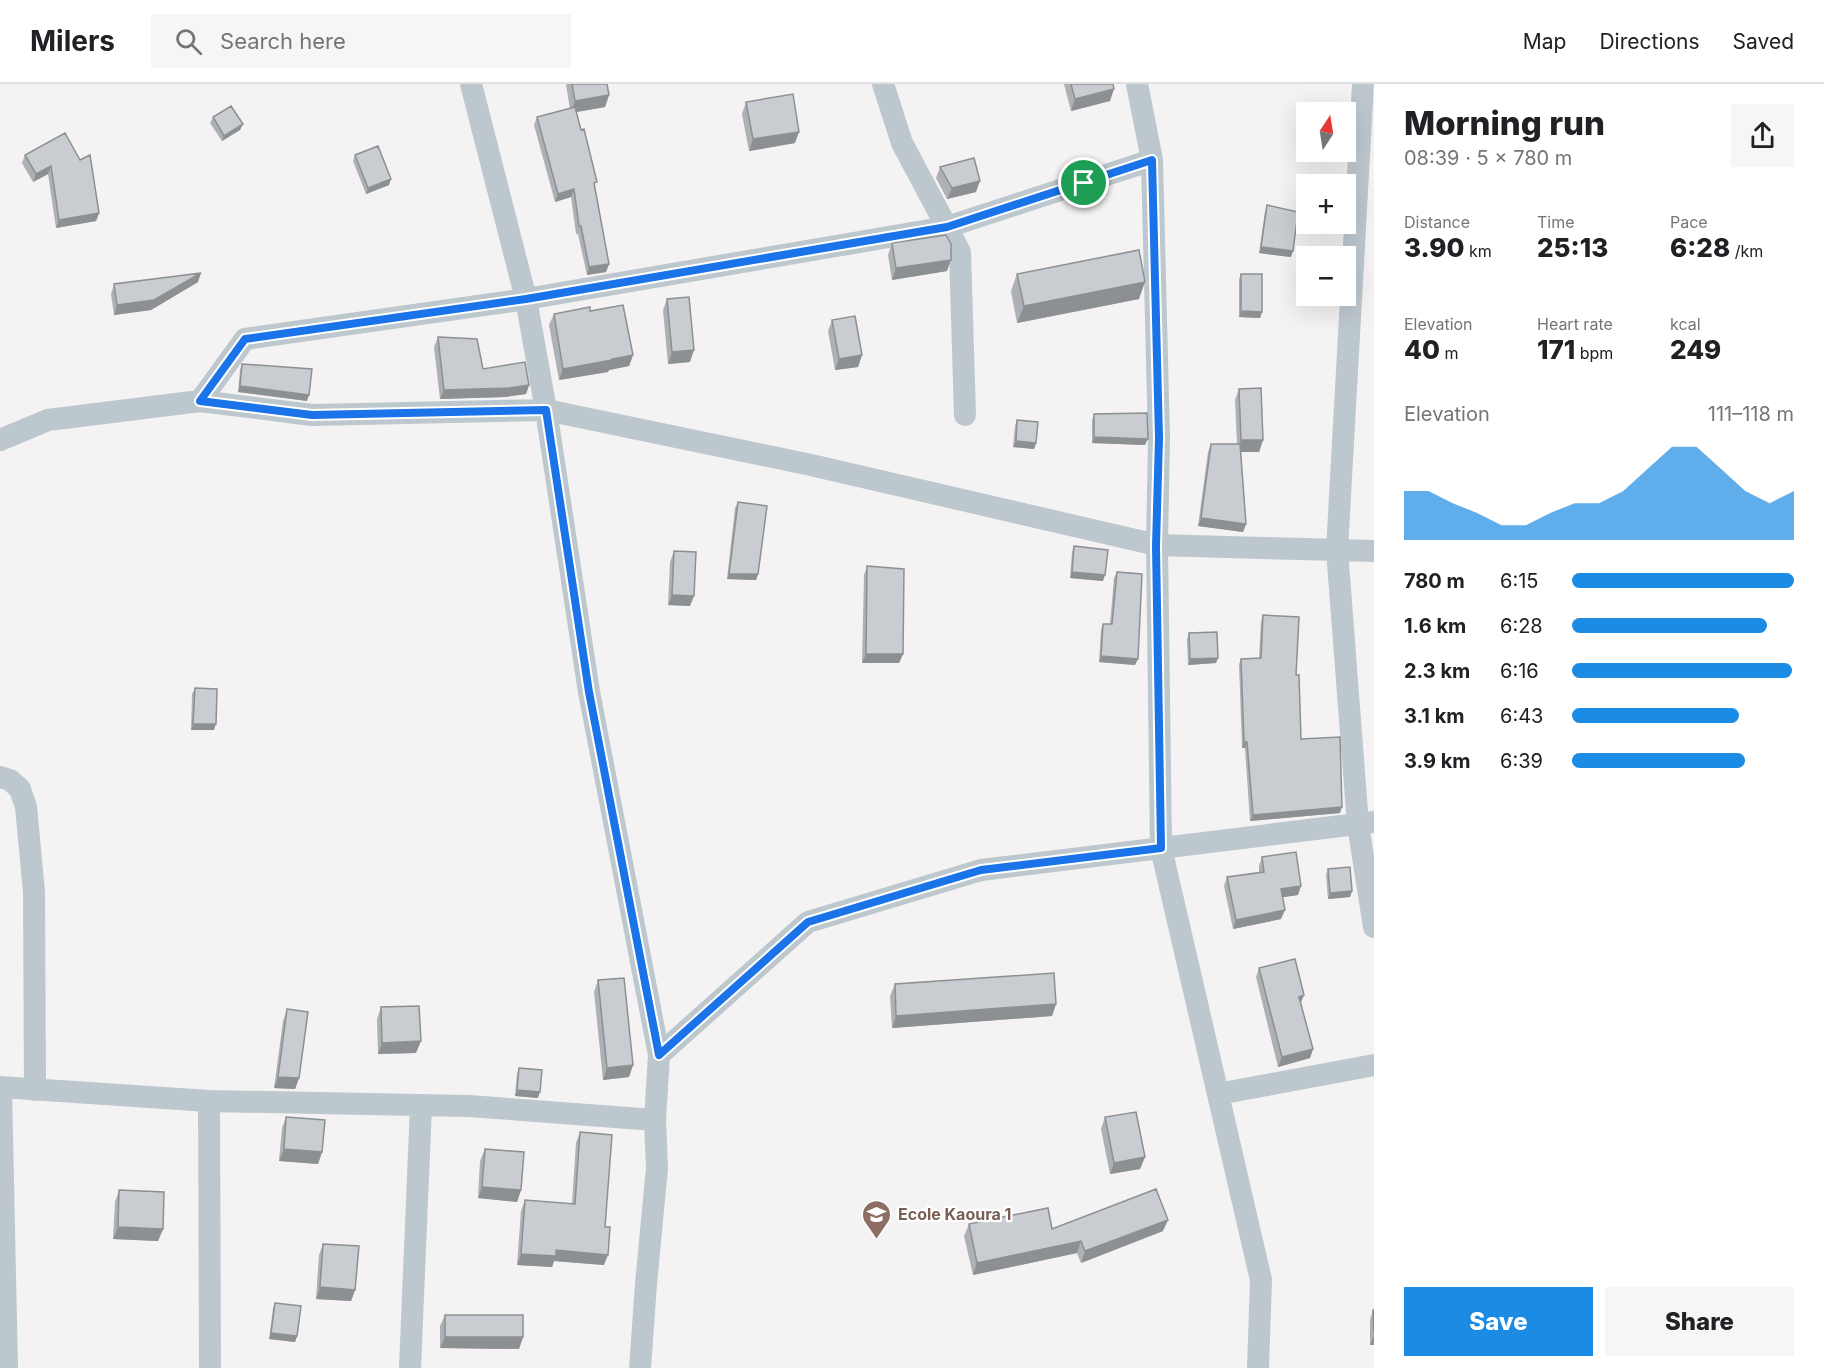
<!DOCTYPE html>
<meta charset="utf-8">
<style>
body{margin:0;font-family:Inter,sans-serif;background:#f6f6f6;color:#202124;height:100vh;display:flex;flex-direction:column;font-size:22px;white-space:nowrap}
*{box-sizing:border-box;margin:0}
p{font-size:20px;color:#757577}
.icon{flex:none;width:33px;height:33px;fill:none;stroke:currentColor;stroke-width:2;stroke-linecap:round;stroke-linejoin:round}
.map{position:relative;flex:1;overflow:hidden}
.drawer{display:flex;flex-direction:column;background:#fff;width:450px}
.drawer>*{flex:none}
.needle{width:39px;rotate:12deg}
.tools{position:absolute;left:1296px;top:18px;display:grid;gap:12px}
.tools a{display:grid;place-items:center;width:60px;height:60px;border-radius:0px;background:#fff;box-shadow:0 6px 24px #0002;font-size:30px}
.pin{position:absolute;display:grid;place-items:center;width:51px;height:51px;color:#fff;margin:-26px;border:3px solid #fff;border-radius:50%;box-shadow:0 2px 6px #0007}
.round{display:grid;place-items:center;flex:none;width:63px;height:63px;border-radius:0px;background:#f6f6f6}
.overview{display:flex;align-items:center;justify-content:space-between;height:102px;padding:0 30px}
h1{font-size:33px;font-weight:800;line-height:45px}
.metrics{display:grid;grid-template-columns:repeat(3,1fr);gap:9px;height:102px;padding:6px 30px}
.metrics div{display:grid;align-content:center}
.metrics b{font-size:26px;font-weight:800}
.metrics small{font-size:16px;font-weight:400}
.metrics p{font-size:16px}
.chart{height:168px;padding:12px 30px}
.chart p{display:flex;justify-content:space-between}
.chart svg{width:100%;height:108px;margin-top:6px;fill:#1c8be3;opacity:.7}
.action{display:flex;gap:12px;margin-top:auto;padding:12px 30px}
.action a{flex:1;height:69px;border-radius:0px;background:#1c8be3;color:#fff;font-size:24px;font-weight:800;line-height:69px;text-align:center}
.action a+a{background:#f6f6f6;color:#202124}
ul{padding:0 30px;list-style:none;font-size:20px}
li{display:grid;grid-template-columns:96px 72px 1fr;align-items:center;height:45px}
li i{height:15px;border-radius:8px;background:#1c8be3}
header{display:flex;align-items:center;gap:36px;box-sizing:border-box;height:84px;padding:0 30px;background:#fff;border-bottom:2px solid #e0e0e0}
header strong{font-size:28px}
nav{display:flex;gap:33px;margin-inline-start:auto;font-size:21px}
.search{width:420px;height:54px;background:#f6f6f6;display:flex;align-items:center;gap:15px;box-sizing:border-box;padding:0 21px;border-radius:0px;color:#757577;font-size:22px}
main{display:flex;flex:1;min-height:0}
.map>svg:first-child{display:block}
.lines{fill:none;stroke-linecap:round;stroke-linejoin:round}
.street{stroke:#bdc7ce;stroke-width:22}
.wall{fill:#adb0b4}
.shaded-wall{fill:#8d9092}
.building{fill:#c9cdd1;stroke:#8d9092;stroke-width:1.5}
.route-casing{stroke:#fff;stroke-width:12}
.route{stroke:#1a73e8;stroke-width:8}
.labels{text-anchor:middle;dominant-baseline:central;stroke-width:4.5;stroke-linejoin:round;paint-order:stroke}
.education-label{font-size:16px;font-weight:bold;fill:#785e54;stroke:#fff;text-anchor:start}
</style>
<header>
<strong>Milers</strong>
<div class="search"><svg class="icon" aria-label="search" viewBox="0 0 24 24"><circle cx="10" cy="10" r="6"/><path d="M15 15l6 6"/></svg>Search here</div>
<nav><a>Map</a><a>Directions</a><a>Saved</a></nav>
</header>
<main>
<div class="map">
<svg width="1374" height="1284" viewBox="0 0 1374 1284">
<rect width="100%" height="100%" fill="#f4f2f2"/>
<g class="lines">
<path class="street" d="M 471,0 L 526,215 L 546,326 L 589,608 L 659,971
M 883,0 L 902,59 L 960,168 L 965,331
M 1137,0 L 1152,76 L 1159,354 L 1157,461 L 1161,764 L 1261,1196 L 1258,1284
M 1363,0 L 1337,466 L 1358,741 L 1374,843
M 200,317 L 312,331 L 546,326 L 811,381 L 1157,461 L 1374,467
M 0,356 L 48,336 L 200,317 L 245,255 L 526,215 L 947,143 L 1152,76
M 0,693 L 10,696 L 20,705 L 26,723 L 34,808 L 35,1006
M 0,1003 L 209,1017 L 469,1022 L 655,1036 L 659,971 L 808,838 L 981,786 L 1374,738
M 1,1004 L 7,1284
M 1218,1010 L 1374,981
M 209,1017 L 210,1284
M 410,1284 L 421,1021
M 640,1284 L 646,1200 L 657,1084 L 655,1036"/>
</g>
<path class="wall" d="M 566,0 L 607,0 L 609,11 L 605,23 L 576,28 L 595,104 L 609,180 L 606,188 L 587,191 L 578,150 L 576,150 L 571,113 L 555,118 L 534,41 L 537,33 L 570,25 Z
M 1064,0 L 1113,0 L 1110,17 L 1071,27 Z
M 746,18 L 795,59 L 749,67 L 742,30 Z
M 213,33 L 240,46 L 222,57 L 210,39 Z
M 65,49 L 99,129 L 96,137 L 56,144 L 48,90 L 33,98 L 22,79 L 25,71 Z
M 355,71 L 389,101 L 366,110 L 353,77 Z
M 940,83 L 976,108 L 947,115 L 936,94 Z
M 1267,122 L 1291,173 L 1259,169 L 1265,127 Z
M 892,159 L 947,187 L 892,196 L 888,171 Z
M 1017,190 L 1139,215 L 1017,239 L 1011,207 Z
M 1241,190 L 1262,228 L 1260,234 L 1239,233 L 1239,195 Z
M 198,198 L 151,226 L 114,231 L 111,210 L 114,200 Z
M 667,215 L 690,278 L 668,280 L 663,226 Z
M 590,227 L 633,271 L 629,282 L 609,286 L 608,288 L 559,296 L 549,241 L 554,230 Z
M 832,236 L 862,271 L 858,283 L 835,286 L 828,247 Z
M 438,253 L 483,285 L 529,301 L 526,310 L 505,313 L 440,315 L 434,263 Z
M 242,280 L 307,317 L 238,308 L 240,286 Z
M 1239,305 L 1263,356 L 1259,368 L 1241,368 L 1246,440 L 1243,448 L 1198,442 L 1208,368 L 1211,360 L 1237,360 L 1235,316 Z
M 1094,330 L 1145,361 L 1092,359 L 1092,336 Z
M 1017,336 L 1036,359 L 1034,365 L 1013,363 L 1015,342 Z
M 738,418 L 758,490 L 756,496 L 727,495 L 735,424 Z
M 1074,462 L 1103,497 L 1070,494 L 1072,468 Z
M 674,467 L 690,522 L 668,521 L 670,478 Z
M 867,482 L 903,570 L 899,579 L 862,579 L 864,491 Z
M 1117,488 L 1135,581 L 1099,578 L 1101,546 L 1103,540 L 1110,540 L 1114,494 Z
M 1263,531 L 1296,591 L 1301,655 L 1340,729 L 1250,737 L 1245,664 L 1242,664 L 1239,580 L 1241,575 L 1259,574 L 1261,537 Z
M 1189,549 L 1216,579 L 1188,581 L 1187,555 Z
M 195,604 L 214,646 L 191,646 L 192,610 Z
M 1262,773 L 1298,811 L 1283,813 L 1281,835 L 1233,845 L 1224,802 L 1227,793 L 1259,788 L 1259,782 Z
M 1328,785 L 1352,807 L 1350,813 L 1328,815 L 1326,791 Z
M 1259,884 L 1301,920 L 1313,965 L 1310,974 L 1278,983 L 1256,893 Z
M 598,896 L 633,981 L 629,993 L 603,996 L 594,908 Z
M 895,900 L 1056,920 L 1052,932 L 892,944 L 890,912 Z
M 381,923 L 416,969 L 378,970 L 377,935 Z
M 287,925 L 299,994 L 295,1005 L 274,1004 L 283,937 Z
M 519,984 L 538,1014 L 515,1012 L 517,990 Z
M 286,1033 L 322,1068 L 318,1080 L 279,1077 L 282,1044 Z
M 1105,1033 L 1145,1073 L 1140,1085 L 1110,1090 L 1101,1045 Z
M 580,1048 L 605,1143 L 604,1181 L 554,1177 L 552,1183 L 517,1181 L 521,1127 L 525,1116 L 572,1120 L 576,1059 Z
M 485,1065 L 521,1106 L 517,1118 L 478,1114 L 480,1077 Z
M 119,1106 L 163,1145 L 158,1157 L 113,1155 L 115,1118 Z
M 969,1140 L 1052,1145 L 1163,1147 L 1081,1179 L 1077,1169 L 973,1191 L 964,1152 Z
M 323,1160 L 355,1206 L 351,1217 L 316,1215 L 319,1171 Z
M 275,1219 L 297,1252 L 295,1258 L 269,1255 L 273,1224 Z
M 1373,1226 L 1374,1261 L 1370,1261 L 1370,1236 Z
M 445,1231 L 523,1253 L 519,1265 L 440,1264 L 440,1242 Z"/>
<path class="shaded-wall" d="M 1114,5 L 1110,17 L 1071,27 L 1075,15 Z
M 609,11 L 605,23 L 571,29 L 575,17 Z
M 243,40 L 240,46 L 222,57 L 224,52 Z
M 799,48 L 795,59 L 749,67 L 753,55 Z
M 51,82 L 48,90 L 33,98 L 36,90 Z
M 391,95 L 389,101 L 366,110 L 368,104 Z
M 980,97 L 976,108 L 947,115 L 952,104 Z
M 574,105 L 571,113 L 555,118 L 558,110 Z
M 99,129 L 96,137 L 56,144 L 59,136 Z
M 1261,163 L 1293,167 L 1291,173 L 1259,169 Z
M 951,176 L 947,187 L 892,196 L 896,184 Z
M 609,180 L 606,188 L 587,191 L 589,183 Z
M 201,189 L 198,198 L 151,226 L 114,231 L 117,221 Z
M 1145,198 L 1139,215 L 1017,239 L 1024,222 Z
M 1241,227 L 1262,228 L 1260,234 L 1239,233 Z
M 694,266 L 690,278 L 668,280 L 672,268 Z
M 633,271 L 629,282 L 609,286 L 608,288 L 559,296 L 563,285 Z
M 862,271 L 858,283 L 835,286 L 839,275 Z
M 529,301 L 526,310 L 505,313 L 440,315 L 444,306 Z
M 240,302 L 309,311 L 307,317 L 238,308 Z
M 1094,353 L 1148,355 L 1145,361 L 1092,359 Z
M 1241,356 L 1263,356 L 1259,368 L 1237,368 Z
M 1016,357 L 1036,359 L 1034,365 L 1013,363 Z
M 1201,434 L 1246,440 L 1243,448 L 1198,442 Z
M 1072,488 L 1105,491 L 1103,497 L 1070,494 Z
M 729,490 L 758,490 L 756,496 L 727,495 Z
M 672,511 L 694,512 L 690,522 L 668,521 Z
M 866,570 L 903,570 L 899,579 L 862,579 Z
M 1101,572 L 1138,575 L 1135,581 L 1099,578 Z
M 1218,574 L 1216,579 L 1188,581 L 1190,575 Z
M 193,640 L 216,640 L 214,646 L 191,646 Z
M 1244,658 L 1247,658 L 1245,664 L 1242,664 Z
M 1342,723 L 1340,729 L 1250,737 L 1253,731 Z
M 1301,802 L 1298,811 L 1278,814 L 1281,805 Z
M 1352,807 L 1350,813 L 1328,815 L 1330,809 Z
M 1285,826 L 1281,835 L 1233,845 L 1236,836 Z
M 1304,911 L 1300,921 L 1299,913 Z
M 1056,920 L 1052,932 L 892,944 L 896,932 Z
M 421,957 L 416,969 L 378,970 L 382,959 Z
M 1313,965 L 1310,974 L 1278,983 L 1282,973 Z
M 633,981 L 629,993 L 603,996 L 607,984 Z
M 278,993 L 299,994 L 295,1005 L 274,1004 Z
M 517,1006 L 540,1008 L 538,1014 L 515,1012 Z
M 284,1065 L 322,1068 L 318,1080 L 279,1077 Z
M 1145,1073 L 1140,1085 L 1110,1090 L 1114,1079 Z
M 482,1103 L 521,1106 L 517,1118 L 478,1114 Z
M 1168,1136 L 1163,1147 L 1081,1179 L 1085,1167 Z
M 118,1143 L 163,1145 L 158,1157 L 113,1155 Z
M 1081,1157 L 1077,1169 L 973,1191 L 977,1179 Z
M 556,1166 L 608,1171 L 604,1181 L 554,1177 L 552,1183 L 517,1181 L 521,1170 Z
M 320,1203 L 355,1206 L 351,1217 L 316,1215 Z
M 271,1249 L 297,1252 L 295,1258 L 269,1255 Z
M 1374,1251 L 1374,1261 L 1370,1261 Z
M 445,1253 L 523,1253 L 519,1265 L 440,1264 Z"/>
<path class="building" d="M 572,0 L 607,0 L 609,11 L 575,17 Z
M 1071,0 L 1113,0 L 1114,5 L 1075,15 Z
M 793,10 L 799,48 L 753,55 L 746,18 Z
M 231,22 L 243,40 L 224,52 L 213,33 Z
M 575,23 L 581,46 L 584,45 L 597,98 L 594,99 L 609,180 L 589,183 L 581,142 L 579,142 L 574,105 L 558,110 L 537,33 Z
M 65,49 L 80,76 L 90,71 L 99,129 L 59,136 L 51,82 L 36,90 L 25,71 Z
M 378,62 L 391,95 L 368,104 L 355,71 Z
M 974,74 L 980,97 L 952,104 L 940,83 Z
M 1267,121 L 1298,128 L 1293,167 L 1261,163 Z
M 946,151 L 951,160 L 951,176 L 896,184 L 892,159 Z
M 1139,166 L 1145,198 L 1024,222 L 1017,190 Z
M 201,189 L 154,216 L 117,221 L 114,200 Z
M 1241,190 L 1262,190 L 1262,228 L 1241,227 Z
M 689,213 L 694,266 L 672,268 L 667,215 Z
M 623,221 L 633,271 L 612,275 L 612,276 L 563,285 L 554,230 L 590,223 L 590,227 Z
M 855,232 L 862,271 L 839,275 L 832,236 Z
M 438,253 L 477,255 L 483,285 L 525,278 L 529,301 L 509,304 L 444,306 Z
M 242,280 L 312,285 L 309,311 L 240,302 Z
M 1261,304 L 1263,356 L 1241,356 L 1239,305 Z
M 1147,329 L 1148,355 L 1094,353 L 1094,330 Z
M 1017,336 L 1038,338 L 1036,359 L 1016,357 Z
M 1211,360 L 1240,360 L 1246,440 L 1201,434 Z
M 738,418 L 767,422 L 758,490 L 729,490 Z
M 1074,462 L 1108,466 L 1105,491 L 1072,488 Z
M 674,467 L 696,468 L 694,512 L 672,511 Z
M 867,482 L 904,485 L 903,570 L 866,570 Z
M 1117,488 L 1142,490 L 1138,575 L 1101,572 L 1103,540 L 1112,540 Z
M 1263,531 L 1299,533 L 1296,591 L 1299,591 L 1301,655 L 1340,653 L 1342,723 L 1253,731 L 1247,658 L 1244,658 L 1241,575 L 1261,574 Z
M 1217,548 L 1218,574 L 1190,575 L 1189,549 Z
M 195,604 L 217,605 L 216,640 L 193,640 Z
M 1296,768 L 1301,802 L 1281,805 L 1285,826 L 1236,836 L 1227,793 L 1264,788 L 1262,773 Z
M 1350,783 L 1352,807 L 1330,809 L 1328,785 Z
M 1295,875 L 1304,911 L 1299,913 L 1313,965 L 1282,973 L 1259,884 Z
M 1054,889 L 1056,920 L 896,932 L 895,900 Z
M 624,894 L 633,981 L 607,984 L 598,896 Z
M 419,922 L 421,957 L 382,959 L 381,923 Z
M 287,925 L 308,928 L 299,994 L 278,993 Z
M 519,984 L 542,986 L 540,1008 L 517,1006 Z
M 1136,1028 L 1145,1073 L 1114,1079 L 1105,1033 Z
M 286,1033 L 325,1036 L 322,1068 L 284,1065 Z
M 580,1048 L 612,1051 L 605,1143 L 610,1143 L 608,1171 L 556,1166 L 556,1172 L 521,1170 L 525,1116 L 575,1120 Z
M 485,1065 L 524,1068 L 521,1106 L 482,1103 Z
M 1156,1105 L 1168,1136 L 1085,1167 L 1081,1157 L 977,1179 L 969,1140 L 1048,1124 L 1052,1145 Z
M 119,1106 L 164,1108 L 163,1145 L 118,1143 Z
M 323,1160 L 359,1162 L 355,1206 L 320,1203 Z
M 275,1219 L 301,1222 L 297,1252 L 271,1249 Z
M 1373,1226 L 1374,1226 L 1374,1251 Z
M 445,1231 L 523,1231 L 523,1253 L 445,1253 Z"/>
<g class="lines">
<defs>
<path id="route" d="M 1152,76 L 1159,354 L 1156,462 L 1161,764 L 981,786 L 808,838 L 659,971 L 589,608 L 546,326 L 312,331 L 200,317 L 245,255 L 526,215 L 947,143 Z"/>
</defs>
<use href="#route" class="route-casing"/>
<use href="#route" class="route"/>
</g>
<defs>
<symbol id="school-pin" viewBox="-11 -11 22 30"><path d="M0 17L-7.5 6A9.5 9.5 0 1 1 7.5 6Z" fill="#8d6e63" stroke="#fff"/><path d="M0-5L7-2L0 1L-7-2ZM-4 1L0 2.5L4 1V4Q0 6-4 4Z" fill="#fff"/></symbol>
</defs>
<g fill-rule="evenodd">
<use href="#school-pin" x="860" y="1114" width="33" height="45"/>
</g>
<g class="labels">
<g class="education-label">
<text x="898" y="1130">Ecole Kaoura 1</text>
</g>
</g>
</svg>
<div class="tools">
<a><svg class="needle" viewBox="-14 -14 28 28"><path d="M0-13l5 13h-10z" fill="#e53935"/><path d="M0 13l5-13h-10z" fill="#757577"/></svg></a>
<a>+</a>
<a>−</a>
</div>
<div class="pin" style="left:1084px;top:99px;background:#1e9e55"><svg class="icon" aria-label="arrive" viewBox="0 0 24 24"><path d="M6 21V4h12l-3 4 3 4H6"/></svg></div>
</div>
<section class="drawer">
<div class="overview"><div><h1>Morning run</h1><p>08:39 · 5 × 780 m</p></div><a class="round"><svg class="icon" aria-label="share" viewBox="0 0 24 24"><path d="M12 15V3M7 8l5-5 5 5M5 13v7h14v-7"/></svg></a></div>
<div class="metrics">
<div><p>Distance</p><b>3.90<small> km</small></b></div>
<div><p>Time</p><b>25:13</b></div>
<div><p>Pace</p><b>6:28<small> /km</small></b></div>
</div>
<div class="metrics">
<div><p>Elevation</p><b>40<small> m</small></b></div>
<div><p>Heart rate</p><b>171<small> bpm</small></b></div>
<div><p>kcal</p><b>249</b></div>
</div>
<div class="chart"><p><span>Elevation</span>111–118 m</p>
<svg viewBox="0 0 160 44" preserveAspectRatio="none"><path d="M0 44V24L10 24L20 29L30 33L40 38L50 38L60 33L70 29L80 29L90 24L100 15L110 6L120 6L130 15L140 24L150 29L160 24V44z"/></svg>
</div>
<ul>
<li><b>780 m</b>6:15<i style="width:100%"></i></li>
<li><b>1.6 km</b>6:28<i style="width:88%"></i></li>
<li><b>2.3 km</b>6:16<i style="width:99%"></i></li>
<li><b>3.1 km</b>6:43<i style="width:75%"></i></li>
<li><b>3.9 km</b>6:39<i style="width:78%"></i></li>
</ul>
<div class="action"><a>Save</a><a>Share</a></div>
</section>
</main>
